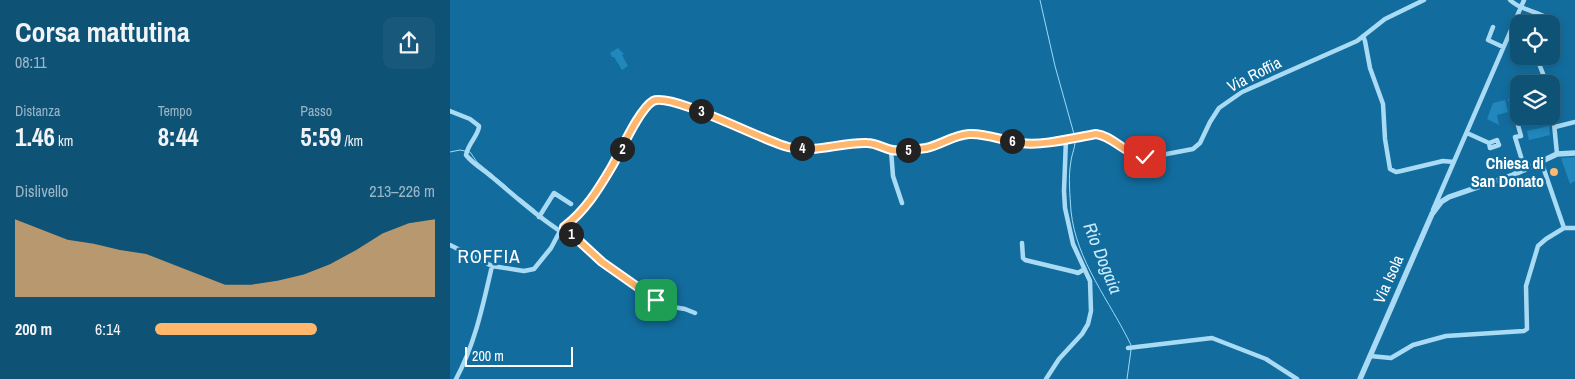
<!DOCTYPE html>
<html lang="it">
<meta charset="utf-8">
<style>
body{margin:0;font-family:"Archivo Narrow",sans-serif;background:#17587b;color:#f1f3f6;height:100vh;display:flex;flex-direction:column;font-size:19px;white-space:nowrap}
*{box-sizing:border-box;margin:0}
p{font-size:16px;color:#9bb6c5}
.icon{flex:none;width:28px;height:28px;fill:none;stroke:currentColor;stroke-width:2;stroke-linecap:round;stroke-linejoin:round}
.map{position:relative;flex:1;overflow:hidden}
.sheet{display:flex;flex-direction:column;background:#0e5276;width:450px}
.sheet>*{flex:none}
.controls{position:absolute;left:1060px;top:15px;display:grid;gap:10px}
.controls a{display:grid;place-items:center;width:50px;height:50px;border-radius:10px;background:#0e5276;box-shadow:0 2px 8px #0003,0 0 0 1px #2e6988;font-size:25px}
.scale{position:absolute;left:15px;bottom:12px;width:108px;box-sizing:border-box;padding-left:5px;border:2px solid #fff;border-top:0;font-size:14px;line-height:18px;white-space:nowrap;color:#fff;-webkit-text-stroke:4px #126d9e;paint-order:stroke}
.pin{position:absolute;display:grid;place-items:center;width:42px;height:42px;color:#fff;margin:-21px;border-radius:10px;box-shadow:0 2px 8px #0006}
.km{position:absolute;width:25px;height:25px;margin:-12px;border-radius:50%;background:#222;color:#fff;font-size:14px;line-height:25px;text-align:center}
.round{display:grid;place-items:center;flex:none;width:52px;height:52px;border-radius:10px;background:#17587b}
.overview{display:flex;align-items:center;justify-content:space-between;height:85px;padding:0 15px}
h1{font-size:28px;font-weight:700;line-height:38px}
.figures{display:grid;grid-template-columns:repeat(3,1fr);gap:8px;height:85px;padding:5px 15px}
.figures div{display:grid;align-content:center}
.figures b{font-size:25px;font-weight:700}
.figures small{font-size:14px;font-weight:400}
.figures p{font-size:14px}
.chart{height:140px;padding:10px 15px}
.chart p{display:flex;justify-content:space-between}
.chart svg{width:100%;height:90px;margin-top:5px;fill:#ffb66d;opacity:.7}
ul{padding:0 15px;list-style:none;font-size:16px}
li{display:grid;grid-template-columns:80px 60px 1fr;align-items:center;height:38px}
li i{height:12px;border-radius:6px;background:#ffb66d}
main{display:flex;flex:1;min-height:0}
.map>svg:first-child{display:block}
.green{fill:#2187bc}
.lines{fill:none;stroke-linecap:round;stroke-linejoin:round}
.stream{stroke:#9cdaf7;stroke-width:1}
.minor{stroke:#aadbf4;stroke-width:4.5}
.tertiary{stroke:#aadbf4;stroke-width:5.5}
.route-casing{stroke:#fff;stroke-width:10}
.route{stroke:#ffb66d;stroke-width:6}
.poi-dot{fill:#ffb66d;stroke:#126d9e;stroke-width:2}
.labels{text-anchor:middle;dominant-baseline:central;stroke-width:5;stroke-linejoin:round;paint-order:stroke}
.street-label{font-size:16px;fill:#fff;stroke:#126d9e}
.poi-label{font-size:16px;font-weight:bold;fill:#fff;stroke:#126d9e;text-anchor:end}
.water-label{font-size:18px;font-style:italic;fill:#c8ebfc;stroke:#126d9e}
.quarter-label{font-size:19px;letter-spacing:1px;fill:#fff;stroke:#126d9e}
</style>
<main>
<section class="sheet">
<div class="overview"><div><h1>Corsa mattutina</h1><p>08:11</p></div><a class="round"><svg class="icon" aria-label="share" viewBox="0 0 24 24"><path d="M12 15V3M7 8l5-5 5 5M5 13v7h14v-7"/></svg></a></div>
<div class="figures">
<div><p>Distanza</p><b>1.46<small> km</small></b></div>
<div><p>Tempo</p><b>8:44</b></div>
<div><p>Passo</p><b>5:59<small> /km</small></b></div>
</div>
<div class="chart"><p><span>Dislivello</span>213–226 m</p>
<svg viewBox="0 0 160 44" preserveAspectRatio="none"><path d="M0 44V6L10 11L20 16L30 18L40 21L50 23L60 28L70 33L80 38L90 38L100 36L110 33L120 28L130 21L140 13L150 8L160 6V44z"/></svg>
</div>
<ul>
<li><b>200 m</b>6:14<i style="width:58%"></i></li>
</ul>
</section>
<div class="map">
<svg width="1125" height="379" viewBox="0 0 1125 379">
<rect width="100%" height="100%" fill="#126d9e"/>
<path class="green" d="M 168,48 L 174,54 L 172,55 L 178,66 L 172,70 L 164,57 L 162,57 L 160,53 Z
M 1055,100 L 1058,112 L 1047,115 L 1049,125 L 1037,119 L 1043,103 Z
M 1099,126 L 1100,135 L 1079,140 L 1077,131 Z
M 1125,157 L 1125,181 L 1120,184 L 1111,158 Z"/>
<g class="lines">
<path class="stream" d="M 590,0 L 605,66 L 624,134
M 625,138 C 626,146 622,153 621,161 C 618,177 620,195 621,211 C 626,261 660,301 681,345
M 0,152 L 10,150 L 20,152 L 27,162 L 57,187
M 70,198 L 85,210
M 677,379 L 681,350"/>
<path class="minor" d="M 1060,0 C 1071,11 1087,10 1098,19
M 1090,24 L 1094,16
M 1043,27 L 1038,40 L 1053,47
M 913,36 L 915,41 L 920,68 L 933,104 L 935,139 L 940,169 L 946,172 L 951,171 L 993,161 L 1004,162
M 1086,56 L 1097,84
M 1101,93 L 1107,154
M 1061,100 L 1071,136 L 1065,137 L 1075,170
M 0,111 L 20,119 L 29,126 C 29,135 18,143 16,155 C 23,164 33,169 42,177 C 65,196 85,215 110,231
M 1105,127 L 1125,122
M 1017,133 L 1039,143 L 1047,140 L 1049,145 L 1040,148 L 1039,143
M 441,150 L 443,176 L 452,203
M 983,210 L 1074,0
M 89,217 L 104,193 L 121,204
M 114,227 L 151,263 L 170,276 L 217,306 L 235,309 L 245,313
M 1114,228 L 1125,228
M 572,243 L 573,258 L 575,260 L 625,272 L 628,273 L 633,270
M 0,245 L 42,266 L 74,271 L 84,269 L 101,248 L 110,231 L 123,220 L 138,204 L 162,168 L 192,113 L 202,102 L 207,100 L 227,103 L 249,110 L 321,142 L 341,148 L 359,148 L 419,142 L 441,150 L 458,150 L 478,147 L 503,137 L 517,134 L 533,134 L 577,143 L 646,134 L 652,135 L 685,156 L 706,156 L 743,149 L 750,143 L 760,122 L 769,108 L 792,92 L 907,41 L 935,19 L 974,0
M 678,348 L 762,338 L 816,359 L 847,379
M 920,356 L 941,358 L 963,345 L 996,336 L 1074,331 L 1077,329 L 1076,286 L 1088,246 L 1096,239 L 1114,228 L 1091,161
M 6,379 C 25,344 33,305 42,266
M 596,379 L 609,359 L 632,334 L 638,324 L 641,311 L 640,281 L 623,244 L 615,208 L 614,191 L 616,139"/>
<path class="tertiary" d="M 910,379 L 982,214 L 991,202 L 999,197 L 1063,175 L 1107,154 L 1125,153"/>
</g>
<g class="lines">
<defs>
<path id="route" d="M 206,300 L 152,262 L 114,227 C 135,211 148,190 161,168 C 170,153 189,109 203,101 C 221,92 313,141 338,147 C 363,154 391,142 417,143 C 426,143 433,148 442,150 C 452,152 465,149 476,148 C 491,145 503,135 519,134 C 537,133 553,141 571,143 C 593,146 623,138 646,134 C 663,136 674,154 695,157"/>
</defs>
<use href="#route" class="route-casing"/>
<use href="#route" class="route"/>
</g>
<circle class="poi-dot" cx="1104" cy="172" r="5"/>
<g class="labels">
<g class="street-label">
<text transform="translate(804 74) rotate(-27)">Via Roffia</text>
<text transform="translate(938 279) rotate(-66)">Via Isola</text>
</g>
<g class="poi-label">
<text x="1094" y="163">Chiesa di<tspan x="1094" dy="18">San Donato</tspan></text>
</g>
<g class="water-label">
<text transform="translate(653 258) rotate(68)">Rio Dogaia</text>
</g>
<g class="quarter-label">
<text x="39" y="256">ROFFIA</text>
</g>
</g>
</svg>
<div class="controls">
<a><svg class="icon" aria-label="locate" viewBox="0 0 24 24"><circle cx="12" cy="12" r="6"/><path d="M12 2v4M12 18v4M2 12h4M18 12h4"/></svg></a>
<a><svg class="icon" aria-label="layers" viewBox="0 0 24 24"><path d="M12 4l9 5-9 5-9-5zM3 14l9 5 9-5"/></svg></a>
</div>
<div class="scale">200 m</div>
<div class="pin" style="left:206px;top:300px;background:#1e9e55"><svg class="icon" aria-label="arrive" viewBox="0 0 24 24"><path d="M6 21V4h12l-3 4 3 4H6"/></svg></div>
<div class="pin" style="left:695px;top:157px;background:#d93025"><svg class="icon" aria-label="check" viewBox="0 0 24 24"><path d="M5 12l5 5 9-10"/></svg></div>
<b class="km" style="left:121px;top:234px">1</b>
<b class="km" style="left:172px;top:149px">2</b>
<b class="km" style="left:251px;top:111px">3</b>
<b class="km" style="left:352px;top:148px">4</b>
<b class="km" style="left:458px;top:150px">5</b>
<b class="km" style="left:562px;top:141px">6</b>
</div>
</main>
